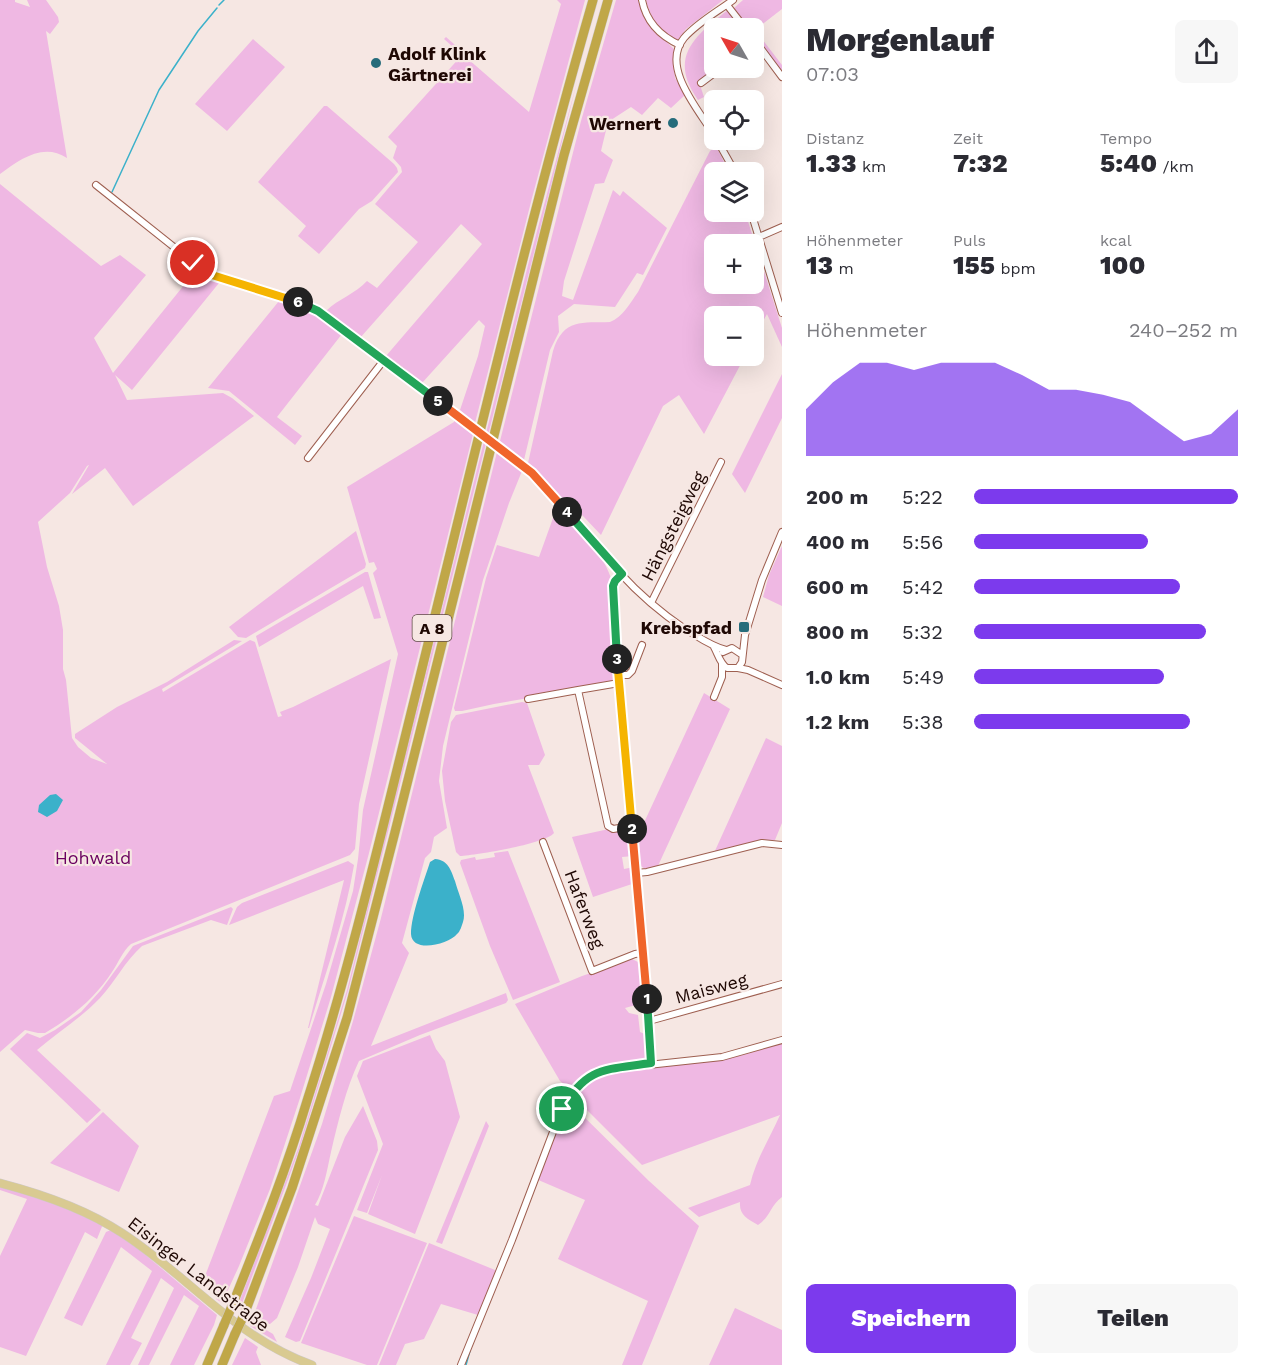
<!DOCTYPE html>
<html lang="de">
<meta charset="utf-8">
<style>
body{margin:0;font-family:"Work Sans",sans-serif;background:#f7f7f7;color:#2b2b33;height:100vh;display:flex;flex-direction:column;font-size:22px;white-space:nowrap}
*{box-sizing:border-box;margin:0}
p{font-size:20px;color:#7c7c81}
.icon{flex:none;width:33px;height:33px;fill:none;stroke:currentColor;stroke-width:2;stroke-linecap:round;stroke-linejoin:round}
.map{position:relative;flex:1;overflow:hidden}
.drawer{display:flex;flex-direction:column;background:#fff;width:480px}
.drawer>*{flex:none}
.needle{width:39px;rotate:309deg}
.buttons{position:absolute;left:704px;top:18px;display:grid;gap:12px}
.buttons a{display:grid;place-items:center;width:60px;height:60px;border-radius:9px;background:#fff;box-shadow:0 6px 24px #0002;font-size:30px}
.pin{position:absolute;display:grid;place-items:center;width:51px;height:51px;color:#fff;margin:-26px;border:3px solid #fff;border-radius:50%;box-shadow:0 2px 6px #0007}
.km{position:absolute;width:30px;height:30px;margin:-15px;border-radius:50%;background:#222;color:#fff;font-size:16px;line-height:30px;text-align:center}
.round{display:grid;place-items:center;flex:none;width:63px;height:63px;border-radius:9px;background:#f7f7f7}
.overview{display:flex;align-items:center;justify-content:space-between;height:102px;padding:0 24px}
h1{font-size:33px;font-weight:800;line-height:45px}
.figures{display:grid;grid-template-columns:repeat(3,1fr);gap:9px;height:102px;padding:6px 24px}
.figures div{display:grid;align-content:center}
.figures b{font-size:26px;font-weight:800}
.figures small{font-size:16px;font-weight:400}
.figures p{font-size:16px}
.chart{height:168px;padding:12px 24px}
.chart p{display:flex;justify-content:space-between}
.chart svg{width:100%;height:108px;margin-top:6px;fill:#7c3aed;opacity:.7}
.button{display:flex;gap:12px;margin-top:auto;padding:12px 24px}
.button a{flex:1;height:69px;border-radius:9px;background:#7c3aed;color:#fff;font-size:24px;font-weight:800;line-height:69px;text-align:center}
.button a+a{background:#f7f7f7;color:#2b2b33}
ul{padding:0 24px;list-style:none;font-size:20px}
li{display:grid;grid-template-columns:96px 72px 1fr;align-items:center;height:45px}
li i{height:15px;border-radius:8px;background:#7c3aed}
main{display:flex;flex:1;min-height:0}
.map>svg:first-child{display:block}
.green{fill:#efb8e3;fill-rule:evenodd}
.water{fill:#3bb1ca}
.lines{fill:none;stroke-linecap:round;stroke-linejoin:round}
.stream{stroke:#3bb1ca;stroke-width:1.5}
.minor-casing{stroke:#9e5f50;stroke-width:8}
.major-casing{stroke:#cec9c8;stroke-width:9}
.highway-casing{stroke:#cec9c8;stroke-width:10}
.minor{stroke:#fff;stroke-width:6}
.major{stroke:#d9ca91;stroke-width:8}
.highway{stroke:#c0a748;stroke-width:9}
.minor-bridge-casing{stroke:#9e5f50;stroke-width:8;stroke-linecap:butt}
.highway-bridge-casing{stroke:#cec9c8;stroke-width:10;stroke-linecap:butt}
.minor-bridge{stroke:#fff;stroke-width:6}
.highway-bridge{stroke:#c0a748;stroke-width:9}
.split-1-casing{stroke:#fff;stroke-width:12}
.split-2-casing{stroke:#fff;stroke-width:12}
.split-3-casing{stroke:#fff;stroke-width:12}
.split-4-casing{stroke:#fff;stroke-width:12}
.split-5-casing{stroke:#fff;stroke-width:12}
.split-6-casing{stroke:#fff;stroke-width:12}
.split-7-casing{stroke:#fff;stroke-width:12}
.split-1{stroke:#22a559;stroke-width:8}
.split-2{stroke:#f0652b;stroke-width:8}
.split-3{stroke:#f5b400;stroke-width:8}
.split-4{stroke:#22a559;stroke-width:8}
.split-5{stroke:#f0652b;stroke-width:8}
.split-6{stroke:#22a559;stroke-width:8}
.split-7{stroke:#f5b400;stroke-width:8}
.poi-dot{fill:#266c7b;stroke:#f6e7e3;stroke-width:2}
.labels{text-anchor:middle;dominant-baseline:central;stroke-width:4.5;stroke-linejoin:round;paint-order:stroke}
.shield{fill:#f6e7e3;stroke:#604b47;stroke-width:1.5}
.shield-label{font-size:16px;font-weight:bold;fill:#1f0804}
.poi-label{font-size:18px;font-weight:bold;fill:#1f0804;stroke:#f6e7e3;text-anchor:end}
.street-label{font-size:18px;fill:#1f0804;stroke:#f6e7e3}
.park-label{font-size:18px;fill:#6b0060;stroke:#f6e7e3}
</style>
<main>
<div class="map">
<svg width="782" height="1365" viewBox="0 0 782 1365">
<rect width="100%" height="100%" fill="#f6e7e3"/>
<path class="green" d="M 0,0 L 15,0 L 15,2 L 30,7 L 27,0 L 46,0 L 58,17 L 59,22 L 50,34 L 46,31 L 67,158 C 43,142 19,160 0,174 Z
M 557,0 L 585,0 L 532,198 L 475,423 L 460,410 L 478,356 L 485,326 L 479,320 L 422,383 L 386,356 L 482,244 L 461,224 L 360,338 L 326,311 C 338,299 355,294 367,281 L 377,288 L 418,242 L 375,204 L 402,172 L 401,167 L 393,158 L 397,146 L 388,137 L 462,55 L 444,39 L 446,37 L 463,52 L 468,59 L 529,112 L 561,4 Z
M 616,0 L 638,0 L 648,24 L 676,51 L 673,63 L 675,78 L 685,95 L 671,108 L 658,98 L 642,115 L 631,107 L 608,122 L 601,151 L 613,160 L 604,183 L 595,184 L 564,281 L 562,296 L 573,300 L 613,190 L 620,196 L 623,191 L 667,228 L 643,275 L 637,273 L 615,307 L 574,304 L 558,316 L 559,332 L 550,350 L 524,460 L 500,441 L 581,121 Z
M 646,0 L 723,0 L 686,29 L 678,40 C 660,33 650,18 646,0 Z
M 743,0 L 782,0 L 782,9 L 755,30 L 782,65 L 782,74 L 753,35 L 753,28 L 748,28 L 733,9 Z
M 728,10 L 742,28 L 714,28 L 714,68 L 718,68 L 699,82 L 704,97 L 698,100 C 668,58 694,36 728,10 Z
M 253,39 L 285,67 L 227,131 L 195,104 Z
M 578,78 L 348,991 L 299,1150 L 240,1309 L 237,1308 L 298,1149 L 347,990 L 529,261 Z
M 324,106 L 327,106 L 394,164 L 397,168 L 398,172 L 372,201 L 359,209 L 319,254 L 298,236 L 306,226 L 258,182 Z
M 716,146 L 729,172 L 714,172 L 714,212 L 745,212 L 782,328 L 782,347 L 767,314 L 753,339 L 753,316 L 714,316 L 714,356 L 745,356 L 704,434 L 679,395 L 663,406 L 601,535 L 565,497 L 563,500 L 528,463 L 553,351 C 563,318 583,323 610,322 C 623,317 630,303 638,292 L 710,151 ZM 714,244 L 753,244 L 753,284 L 714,284 Z
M 0,184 L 101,266 L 120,255 L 146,275 L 94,338 L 113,373 L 197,269 L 219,280 L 219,283 L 132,390 L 115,375 L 127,400 L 223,393 L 232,398 L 254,416 L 133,506 L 105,468 L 72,494 L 89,465 L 87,466 L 70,493 L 38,522 L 47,567 L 59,606 L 63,630 L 63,669 L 66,680 L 72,738 L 78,747 L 91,758 L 107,764 L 75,738 L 75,734 L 117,707 L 167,682 L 234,640 L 242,641 L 162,689 L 163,692 L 250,640 L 255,642 L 278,717 L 282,716 L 280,712 L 293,707 L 391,659 L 359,804 L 355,849 L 350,855 L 131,944 C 122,952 119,962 112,972 C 96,997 71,1018 45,1033 L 38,1033 L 25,1030 L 0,1052 Z
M 279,301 L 312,311 L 342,334 L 277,417 L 302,436 L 295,445 L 229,391 L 208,388 Z
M 782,374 L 782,418 L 745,493 L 732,474 Z
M 455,418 L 473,434 L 369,853 L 331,997 L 300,1098 L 270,1189 L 239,1266 L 222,1303 L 216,1299 L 218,1291 L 205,1276 L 274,1096 L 290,1091 L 326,984 L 353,891 L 358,859 L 363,810 L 398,654 L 373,573 L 377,569 L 374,562 L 369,563 L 347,487 L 454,422 Z
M 497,452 L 519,468 L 521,467 L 522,471 L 509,503 L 483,580 L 443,746 L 439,781 L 447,828 L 434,837 L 431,852 L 425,858 L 402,943 L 409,953 L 371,1046 L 506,993 L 508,1000 L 506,1003 L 420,1035 L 359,1061 C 346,1088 338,1122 331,1152 C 327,1170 324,1190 315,1205 L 318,1206 L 345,1137 L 363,1106 L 377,1141 L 378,1150 L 300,1341 L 296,1342 L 285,1337 L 311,1278 L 330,1229 L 318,1224 L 315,1217 L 298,1267 L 277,1318 L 270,1324 L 259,1323 L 258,1325 L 273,1334 L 277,1342 L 250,1326 L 322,1124 L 353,1021 L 381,918 Z
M 557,507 C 579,528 601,549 611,578 L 617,680 L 616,682 L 600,686 L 494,704 L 462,711 L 455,711 L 454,708 L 486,578 L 497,545 L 539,557 Z
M 356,531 L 366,564 L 365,568 L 246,638 L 238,637 L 229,627 Z
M 782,546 L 782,606 L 763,597 L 769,575 Z
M 365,572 L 368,572 L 381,618 L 374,619 L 363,586 L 259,647 L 256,636 Z
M 704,693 L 730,709 L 657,868 L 647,870 L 639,865 L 636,840 Z
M 522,702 L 527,703 L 545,755 L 539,765 L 528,765 L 554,833 C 545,844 477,855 460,856 L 456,852 L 445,801 L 442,771 L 451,722 L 456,715 Z
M 766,738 L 782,746 L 782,823 L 775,840 L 765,840 L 714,853 Z
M 609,829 L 627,829 L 630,832 L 633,856 L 622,857 L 624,869 L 634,867 L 635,883 L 593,897 L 572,837 Z
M 508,851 L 560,982 L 513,1000 L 490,946 L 460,863 L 461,860 L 475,857 L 476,860 L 495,857 L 494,853 Z
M 348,861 L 354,865 C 345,920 325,974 309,1028 L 308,1028 L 344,880 L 229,925 L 237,907 L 242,903 Z
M 231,907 L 233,909 L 227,925 L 211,920 L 142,946 C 125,961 115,982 100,998 C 81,1018 58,1032 37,1050 L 101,1110 L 87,1123 L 10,1049 L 27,1033 L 40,1038 L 55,1030 L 81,1012 L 101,990 L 133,946 Z
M 632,959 L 640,963 L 643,1003 L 625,1008 L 629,1013 L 638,1015 L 640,1032 L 647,1035 L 647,1056 C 636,1069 612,1064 597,1069 C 587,1073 578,1083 571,1090 L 560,1081 L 515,1004 L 582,976 Z
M 430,1035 L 436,1049 L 445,1061 L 460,1117 L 415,1234 L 368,1214 L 382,1175 L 367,1213 L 357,1210 L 383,1144 L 357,1076 L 363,1061 Z
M 782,1043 L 782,1197 C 769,1207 772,1215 758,1225 C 747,1219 739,1215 740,1202 L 699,1217 L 688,1208 L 750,1185 C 756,1159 770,1138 780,1115 L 642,1165 L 579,1102 C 575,1090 587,1078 598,1074 C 637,1061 683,1067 723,1059 C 743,1056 763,1049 782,1043 Z
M 570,1103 L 649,1181 L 699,1226 L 642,1365 L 622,1365 L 648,1301 L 558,1259 L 585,1200 L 536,1179 L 558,1124 Z
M 103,1112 L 139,1146 L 119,1192 L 50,1163 Z
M 486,1121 L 489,1126 L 442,1244 L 436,1242 Z
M 0,1186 C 36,1196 69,1208 103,1224 L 97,1239 L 85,1232 L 26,1356 L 0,1347 L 0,1256 L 27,1199 L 0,1190 Z
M 354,1216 L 427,1243 L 377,1365 L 367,1365 L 301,1343 Z
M 111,1230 L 123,1236 L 217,1315 L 214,1325 L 194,1365 L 170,1365 L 199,1306 L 184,1295 L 149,1365 L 138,1365 L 174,1288 L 161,1278 L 131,1338 L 142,1343 L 130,1365 L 106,1365 L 152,1271 L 121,1247 L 82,1326 L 64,1318 L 106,1232 Z
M 429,1243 L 495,1270 L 496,1272 L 478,1315 L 441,1304 L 424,1339 L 405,1344 L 396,1365 L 379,1365 Z
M 735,1308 L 782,1330 L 782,1365 L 709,1365 Z
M 245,1338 L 258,1347 L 256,1352 L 261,1365 L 232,1365 Z"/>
<path class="water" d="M 56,794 L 63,800 L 57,811 L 47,817 L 38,812 L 39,805 L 50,795 Z
M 435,859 C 448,860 451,870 455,881 C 458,893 467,910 463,922 C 462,925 460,932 457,934 C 449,944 412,954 411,934 C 411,915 424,881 430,862 Z"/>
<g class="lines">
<path class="stream" d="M 219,5 L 224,0
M 112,192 L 159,90 L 198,31 L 217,8
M 466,1365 L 471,1347"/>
<defs>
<path id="minor" d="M 642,0 C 646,21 660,36 680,45
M 727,5 L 745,28
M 753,38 L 782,77
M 701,83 L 721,68
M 714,135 C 699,110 660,67 684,38 C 697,23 717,12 733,0
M 717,140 L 735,172
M 96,185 L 204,271 L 224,279 L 313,308 L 401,371 L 455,415
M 751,212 L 782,313
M 759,237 L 782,227
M 308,458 L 384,360
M 513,458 C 555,489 585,534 619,572 C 639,594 661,613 685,629 C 699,637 710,646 726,650
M 622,575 L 615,581 L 613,586 C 622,745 643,904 651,1063
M 651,603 L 721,462
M 714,647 C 718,654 720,664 727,668 L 738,668 L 748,670 L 782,685
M 723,652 L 732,648 L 741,654
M 738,668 L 742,662 L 745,635 L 762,580 L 782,532
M 618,675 L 628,675 L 632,671 L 642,645
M 619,683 L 578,690 L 608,826 L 613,829 L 632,826
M 714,697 L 722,677 L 722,663
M 528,699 L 578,690
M 543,842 L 592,971 L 635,954 L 642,953
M 636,873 L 647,872 L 762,843 L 782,845
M 649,1021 L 782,984
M 461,1365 L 512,1240 L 556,1124 L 570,1096 L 580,1083 L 591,1075 L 611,1069 L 722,1057 L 782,1040"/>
<path id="major" d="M 0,1183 C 42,1194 86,1209 122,1233 C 189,1276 234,1337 312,1365"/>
<path id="highway" d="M 232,1306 C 259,1238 286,1171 307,1101 C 348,974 379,843 411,713 C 470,475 525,236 593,0
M 244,1315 L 292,1188 L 347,1018 L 395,832 L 564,155 L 608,0
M 207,1365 L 224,1325
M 222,1365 L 235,1334"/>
</defs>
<use href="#minor" class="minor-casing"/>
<use href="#major" class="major-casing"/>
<use href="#highway" class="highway-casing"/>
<use href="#minor" class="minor"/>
<use href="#major" class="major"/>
<use href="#highway" class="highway"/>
<defs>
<path id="minor-bridge" d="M 455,415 L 513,458"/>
<path id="highway-bridge" d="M 224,1325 L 232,1306
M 235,1334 L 244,1315"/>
</defs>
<use href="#minor-bridge" class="minor-bridge-casing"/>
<use href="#highway-bridge" class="highway-bridge-casing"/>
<use href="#minor-bridge" class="minor-bridge"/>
<use href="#highway-bridge" class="highway-bridge"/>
</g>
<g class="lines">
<defs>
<path id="split-1" d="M 562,1109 C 587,1066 605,1070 651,1063 L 647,999"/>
<path id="split-2" d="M 632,829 L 647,999"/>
<path id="split-3" d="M 617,659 L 632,829"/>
<path id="split-4" d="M 567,512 L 622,574 L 615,581 L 613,586 L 617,659"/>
<path id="split-5" d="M 438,401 L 532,473 L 567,512"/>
<path id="split-6" d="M 298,302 L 318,311 L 438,401"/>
<path id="split-7" d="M 193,263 L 212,275 L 298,302"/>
</defs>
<use href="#split-1" class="split-1-casing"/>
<use href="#split-2" class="split-2-casing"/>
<use href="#split-3" class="split-3-casing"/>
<use href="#split-4" class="split-4-casing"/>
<use href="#split-5" class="split-5-casing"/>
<use href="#split-6" class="split-6-casing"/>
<use href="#split-7" class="split-7-casing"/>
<use href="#split-1" class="split-1"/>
<use href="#split-2" class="split-2"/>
<use href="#split-3" class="split-3"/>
<use href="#split-4" class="split-4"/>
<use href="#split-5" class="split-5"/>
<use href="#split-6" class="split-6"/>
<use href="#split-7" class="split-7"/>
</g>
<g class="poi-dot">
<circle cx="376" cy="63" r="6"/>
<circle cx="673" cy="123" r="6"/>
<rect x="738" y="621" width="12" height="12" rx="3"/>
</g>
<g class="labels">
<rect class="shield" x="412.5" y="615" width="39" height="26" rx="4.5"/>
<g class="shield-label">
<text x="432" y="628">A 8</text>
</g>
<g class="poi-label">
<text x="388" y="53" text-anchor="start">Adolf Klink<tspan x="388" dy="21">Gärtnerei</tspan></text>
<text x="661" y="123">Wernert</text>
<text x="732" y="627">Krebspfad</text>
</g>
<g class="street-label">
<text transform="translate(673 526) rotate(-63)">Hängsteigweg</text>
<text transform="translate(585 909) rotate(69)">Haferweg</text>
<text transform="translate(711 988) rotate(-15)">Maisweg</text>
<text transform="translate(199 1274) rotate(38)">Eisinger Landstraße</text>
</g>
<g class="park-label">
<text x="93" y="857">Hohwald</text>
</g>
</g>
</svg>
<div class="buttons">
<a><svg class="needle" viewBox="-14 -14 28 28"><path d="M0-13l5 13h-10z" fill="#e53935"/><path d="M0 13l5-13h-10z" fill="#7c7c81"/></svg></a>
<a><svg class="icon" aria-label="locate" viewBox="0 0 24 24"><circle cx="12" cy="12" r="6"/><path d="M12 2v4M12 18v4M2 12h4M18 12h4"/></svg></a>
<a><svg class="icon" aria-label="layers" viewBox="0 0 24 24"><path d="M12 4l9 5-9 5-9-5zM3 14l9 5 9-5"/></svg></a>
<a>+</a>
<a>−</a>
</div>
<div class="pin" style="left:562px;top:1109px;background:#1e9e55"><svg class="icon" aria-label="arrive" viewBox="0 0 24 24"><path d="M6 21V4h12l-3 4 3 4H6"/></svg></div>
<div class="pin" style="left:193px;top:263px;background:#d93025"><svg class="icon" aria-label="check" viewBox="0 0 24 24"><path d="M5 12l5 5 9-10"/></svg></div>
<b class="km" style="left:647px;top:999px">1</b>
<b class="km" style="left:632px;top:829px">2</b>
<b class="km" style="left:617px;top:659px">3</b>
<b class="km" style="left:567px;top:512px">4</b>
<b class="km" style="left:438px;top:401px">5</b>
<b class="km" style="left:298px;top:302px">6</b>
</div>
<section class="drawer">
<div class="overview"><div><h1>Morgenlauf</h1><p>07:03</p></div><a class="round"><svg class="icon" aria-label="share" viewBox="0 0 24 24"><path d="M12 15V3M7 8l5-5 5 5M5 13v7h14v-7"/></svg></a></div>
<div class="figures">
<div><p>Distanz</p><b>1.33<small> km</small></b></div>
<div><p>Zeit</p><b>7:32</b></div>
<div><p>Tempo</p><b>5:40<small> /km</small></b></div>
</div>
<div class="figures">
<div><p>Höhenmeter</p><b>13<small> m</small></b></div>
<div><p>Puls</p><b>155<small> bpm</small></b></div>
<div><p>kcal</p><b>100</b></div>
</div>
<div class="chart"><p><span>Höhenmeter</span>240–252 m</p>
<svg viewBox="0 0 160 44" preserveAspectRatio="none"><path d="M0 44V25L10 14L20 6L30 6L40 9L50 6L60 6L70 6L80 11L90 17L100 17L110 19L120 22L130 30L140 38L150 35L160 25V44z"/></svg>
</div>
<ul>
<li><b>200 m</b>5:22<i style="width:100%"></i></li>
<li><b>400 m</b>5:56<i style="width:66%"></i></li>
<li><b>600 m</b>5:42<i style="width:78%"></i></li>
<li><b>800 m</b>5:32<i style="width:88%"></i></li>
<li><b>1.0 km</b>5:49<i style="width:72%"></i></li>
<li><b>1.2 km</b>5:38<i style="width:82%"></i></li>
</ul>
<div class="button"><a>Speichern</a><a>Teilen</a></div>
</section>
</main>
